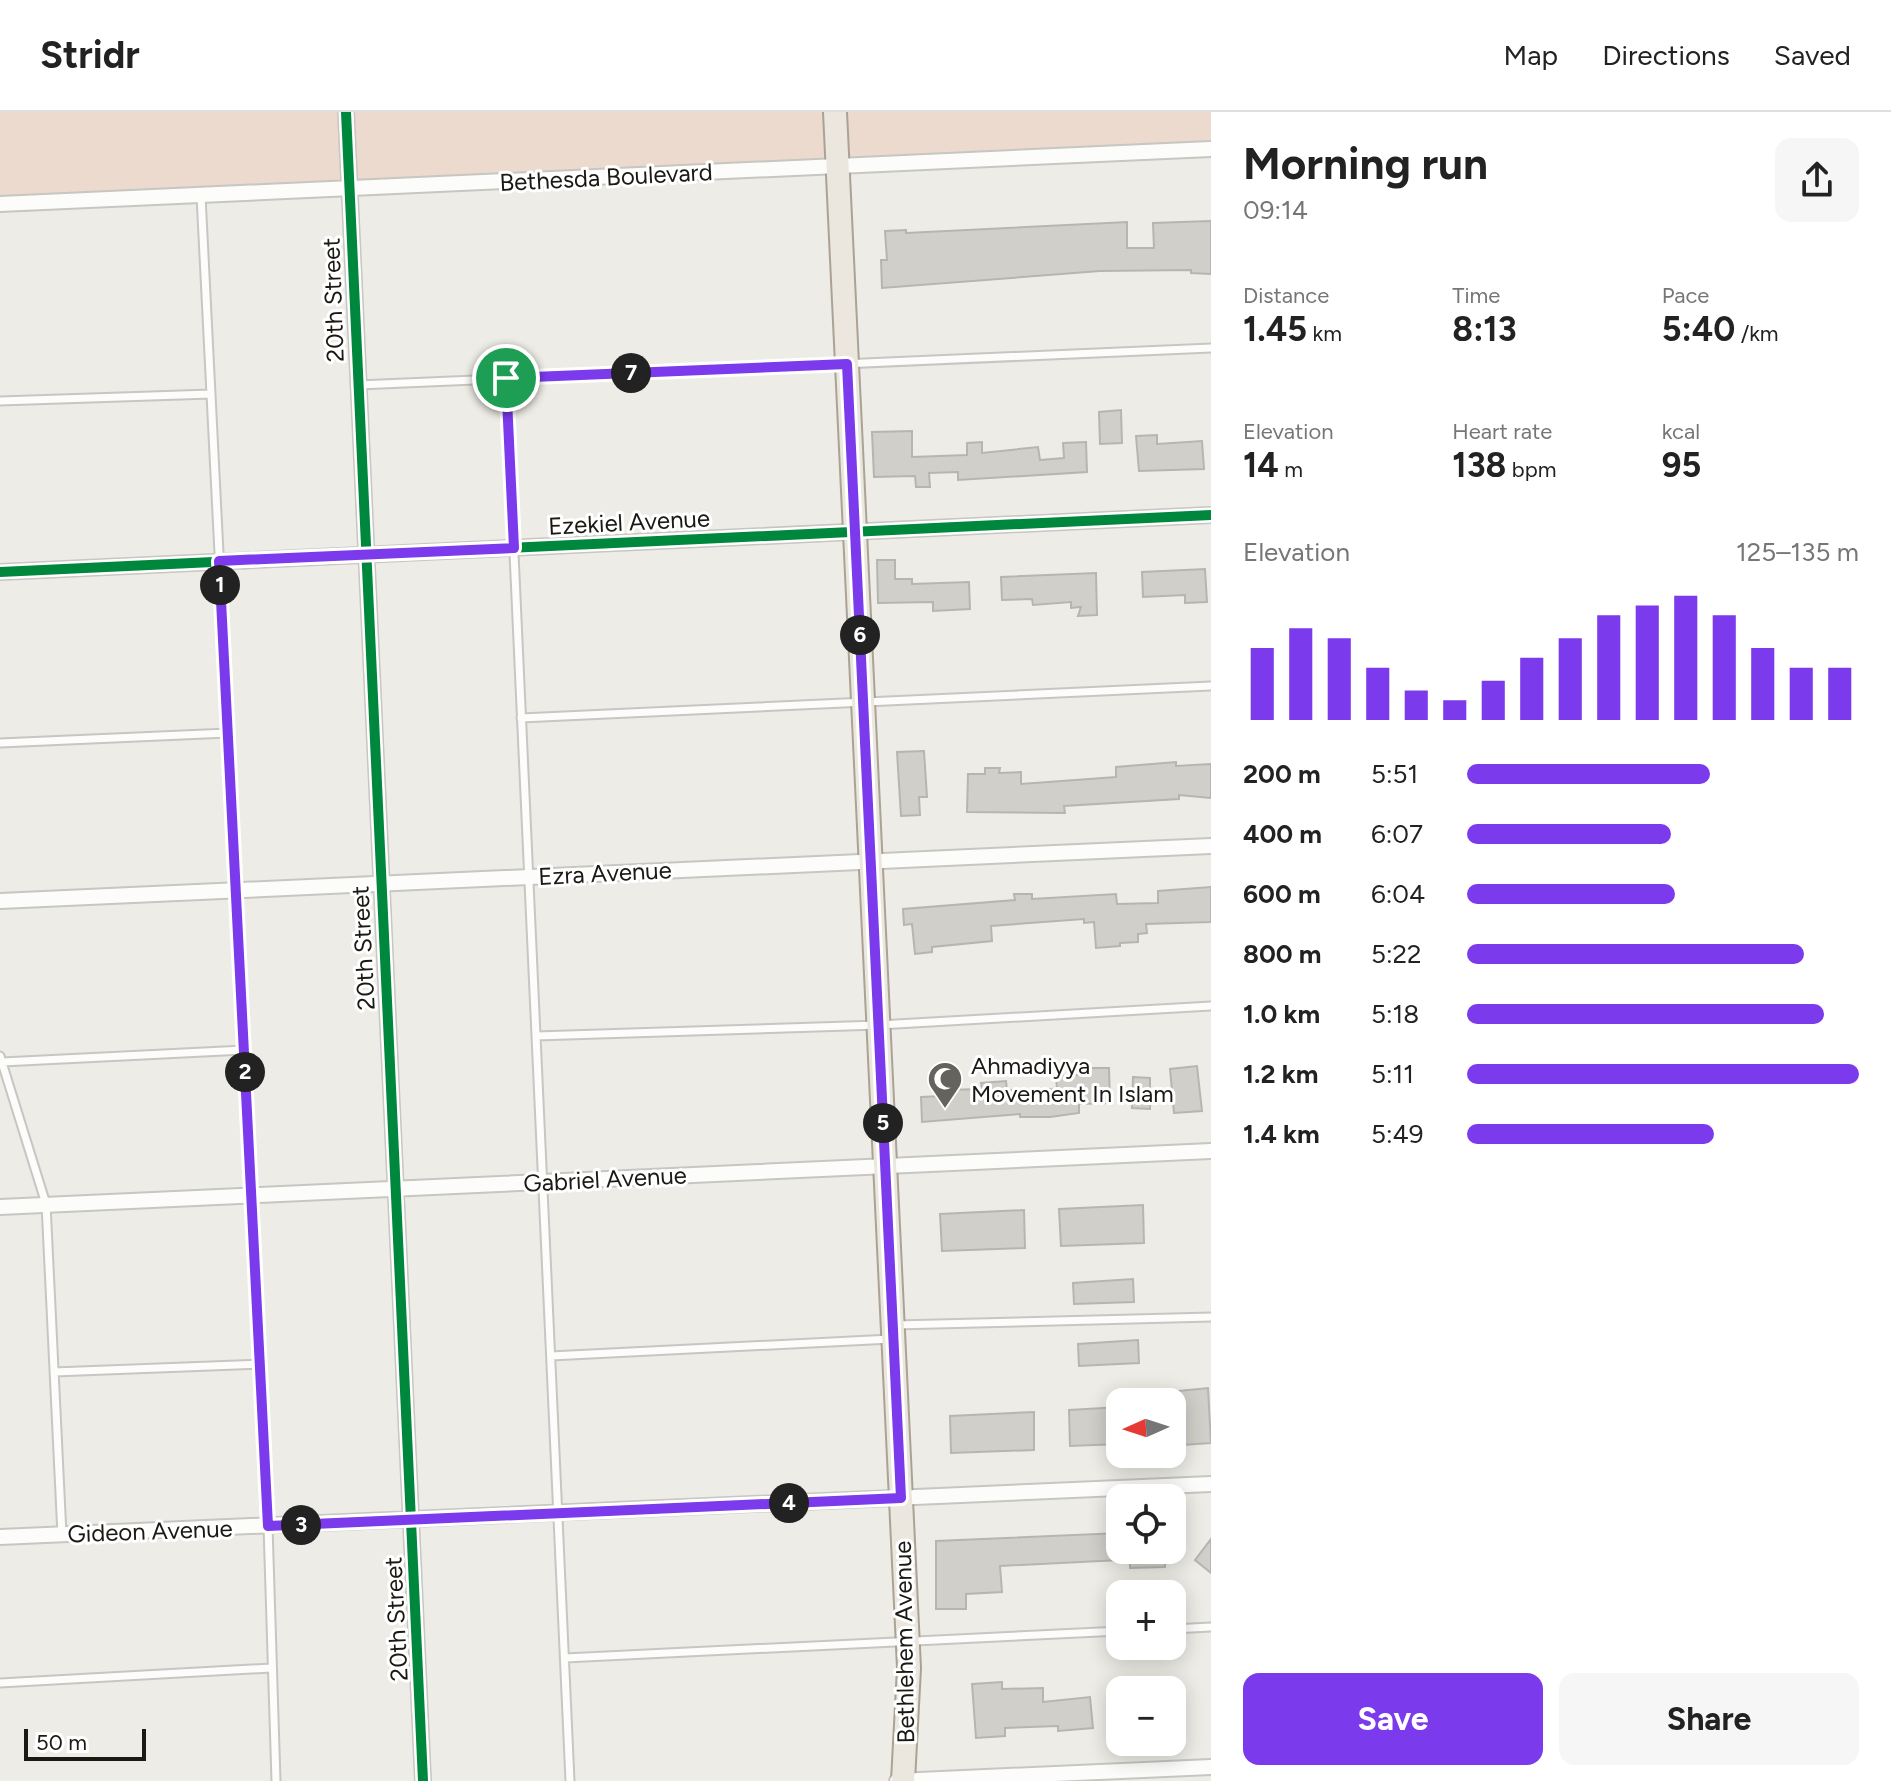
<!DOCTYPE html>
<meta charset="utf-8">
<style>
body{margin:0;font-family:Figtree,sans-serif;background:#f6f6f6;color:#222;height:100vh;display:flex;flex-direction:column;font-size:30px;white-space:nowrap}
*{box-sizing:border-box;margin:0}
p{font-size:26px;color:#767676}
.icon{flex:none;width:44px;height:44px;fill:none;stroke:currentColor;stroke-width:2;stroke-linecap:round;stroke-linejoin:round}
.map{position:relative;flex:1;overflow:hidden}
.details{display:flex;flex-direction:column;background:#fff;width:680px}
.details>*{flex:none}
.needle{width:52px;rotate:267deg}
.tools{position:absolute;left:1106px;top:1276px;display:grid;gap:16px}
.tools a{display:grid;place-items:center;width:80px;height:80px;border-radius:16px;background:#fff;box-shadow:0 4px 20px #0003;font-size:40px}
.scale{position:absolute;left:24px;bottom:20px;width:122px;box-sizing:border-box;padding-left:8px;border:4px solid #1a1914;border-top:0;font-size:22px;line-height:28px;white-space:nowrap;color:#1a1914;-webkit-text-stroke:6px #fff;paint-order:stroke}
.pin{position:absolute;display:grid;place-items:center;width:68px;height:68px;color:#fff;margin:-34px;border:4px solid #fff;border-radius:50%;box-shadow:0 2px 8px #0007}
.km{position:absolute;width:40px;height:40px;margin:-20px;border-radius:50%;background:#222;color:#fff;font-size:22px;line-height:40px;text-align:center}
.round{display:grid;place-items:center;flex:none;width:84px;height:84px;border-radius:16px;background:#f6f6f6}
.headline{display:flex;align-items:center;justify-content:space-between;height:136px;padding:0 32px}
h1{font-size:44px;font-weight:700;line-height:60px}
.figures{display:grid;grid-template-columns:repeat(3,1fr);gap:12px;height:136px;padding:8px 32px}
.figures div{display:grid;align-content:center}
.figures b{font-size:34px;font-weight:700}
.figures small{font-size:22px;font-weight:400}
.figures p{font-size:22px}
.chart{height:224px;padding:16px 32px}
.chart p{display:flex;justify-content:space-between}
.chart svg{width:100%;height:144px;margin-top:8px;stroke:#7c3aed;stroke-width:6}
.action{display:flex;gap:16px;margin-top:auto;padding:16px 32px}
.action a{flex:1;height:92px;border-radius:16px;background:#7c3aed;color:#fff;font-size:32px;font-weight:700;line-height:92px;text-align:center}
.action a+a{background:#f6f6f6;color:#222}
ul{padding:0 32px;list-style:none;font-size:26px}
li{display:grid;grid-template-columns:128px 96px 1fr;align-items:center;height:60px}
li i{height:20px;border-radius:10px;background:#7c3aed}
header{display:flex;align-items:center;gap:48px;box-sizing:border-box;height:112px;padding:0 40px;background:#fff;border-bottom:2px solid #e0e0e0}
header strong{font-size:38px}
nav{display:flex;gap:44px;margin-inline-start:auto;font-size:28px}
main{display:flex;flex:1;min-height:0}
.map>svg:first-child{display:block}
.green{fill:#ebdacd}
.building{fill:#d0cfca;stroke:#b6b6b1;stroke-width:2}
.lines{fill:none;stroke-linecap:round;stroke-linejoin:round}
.service-casing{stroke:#c7c6c1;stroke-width:11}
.minor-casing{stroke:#c7c6c1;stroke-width:18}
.primary-casing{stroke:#aaa395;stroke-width:26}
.service{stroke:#fcfcfb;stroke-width:7}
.minor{stroke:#fcfcfb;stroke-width:14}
.primary{stroke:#ebe6de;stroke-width:22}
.cycleway-casing{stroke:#fff;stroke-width:15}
.cycleway{stroke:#00873e;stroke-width:10}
.route-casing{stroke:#fff;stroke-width:16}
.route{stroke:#7c3aed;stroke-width:10}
.labels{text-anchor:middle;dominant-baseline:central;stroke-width:6;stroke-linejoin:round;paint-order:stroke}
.street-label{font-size:24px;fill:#1a1914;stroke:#fff}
.poi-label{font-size:24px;fill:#1a1914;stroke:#fff;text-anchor:start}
</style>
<header>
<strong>Stridr</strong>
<nav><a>Map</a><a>Directions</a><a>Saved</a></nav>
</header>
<main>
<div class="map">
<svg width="1211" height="1669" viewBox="0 0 1211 1669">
<rect width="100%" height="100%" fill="#eeece6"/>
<path class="green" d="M 0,0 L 1211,0 L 1211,37 L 0,92 Z"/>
<path class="building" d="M 1211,109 L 1211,162 L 1191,161 L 1191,158 L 1100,159 L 882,176 L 881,148 L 887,148 L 885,119 L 906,118 L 906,121 L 1127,110 L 1127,136 L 1154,136 L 1153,111 Z
M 1121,298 L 1122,331 L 1100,332 L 1099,300 Z
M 912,319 L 912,345 L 967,343 L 967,331 L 982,330 L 982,341 L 1038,335 L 1040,348 L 1064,346 L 1063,331 L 1086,330 L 1087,360 L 958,368 L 958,360 L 929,361 L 930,375 L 916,375 L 915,364 L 874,365 L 872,320 Z
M 1157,323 L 1157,332 L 1202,329 L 1204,357 L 1139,359 L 1136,324 Z
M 877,448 L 895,448 L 895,467 L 912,467 L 912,472 L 969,470 L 970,497 L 933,499 L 933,490 L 878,491 Z
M 1205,457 L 1207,490 L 1185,491 L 1185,483 L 1143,485 L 1142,460 Z
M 1096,461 L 1097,503 L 1078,504 L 1081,495 L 1071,496 L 1071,490 L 1033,493 L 1032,487 L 1002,488 L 1001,465 Z
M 924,639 L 927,685 L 919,685 L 920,703 L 901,704 L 897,640 Z
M 1176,650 L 1176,654 L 1211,652 L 1211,686 L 1179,683 L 1179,687 L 1064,694 L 1065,701 L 967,700 L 968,662 L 985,662 L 985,656 L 1000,656 L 999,661 L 1021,660 L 1021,672 L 1116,665 L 1116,655 Z
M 1211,775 L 1211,810 L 1146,812 L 1147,821 L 1138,822 L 1138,830 L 1120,831 L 1120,834 L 1096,836 L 1094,810 L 1084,811 L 1084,807 L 991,814 L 992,829 L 932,835 L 932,840 L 915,842 L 912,812 L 904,813 L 903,797 L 1015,788 L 1014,782 L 1032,782 L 1032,787 L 1116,782 L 1117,792 L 1158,791 L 1158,779 Z
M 1197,954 L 1202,999 L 1174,1001 L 1170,957 Z
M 1090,956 L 1109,956 L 1110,991 L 1079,992 L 1079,1001 L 1050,1005 L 1020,1005 L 1020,1002 L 922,1010 L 921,985 L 943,984 L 945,978 L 982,977 L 981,971 L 1006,969 L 1007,978 L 1057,977 L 1056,964 L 1090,962 Z
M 1133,965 L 1150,966 L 1150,997 L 1132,996 Z
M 1143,1093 L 1144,1131 L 1061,1134 L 1059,1097 Z
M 1024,1098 L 1025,1136 L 942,1139 L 940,1102 Z
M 1133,1167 L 1134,1190 L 1074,1192 L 1073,1171 Z
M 1138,1228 L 1139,1251 L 1079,1254 L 1078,1232 Z
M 1208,1276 L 1211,1331 L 1183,1333 L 1179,1279 Z
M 1120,1295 L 1120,1332 L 1070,1334 L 1069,1298 Z
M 1034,1300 L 1034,1338 L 951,1341 L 950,1304 Z
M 1120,1421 L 1120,1448 L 1000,1454 L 1002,1480 L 966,1482 L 966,1497 L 936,1497 L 936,1429 Z
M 1211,1427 L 1211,1461 L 1195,1448 Z
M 1130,1438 L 1165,1438 L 1165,1455 L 1130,1456 Z
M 1002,1570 L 1002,1577 L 1043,1576 L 1043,1590 L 1090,1585 L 1093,1616 L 1058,1619 L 1058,1614 L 1005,1616 L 1005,1624 L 976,1626 L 972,1572 Z"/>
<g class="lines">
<defs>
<path id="service" d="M 201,84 L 268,1414 L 276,1669
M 506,266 L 570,1669
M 358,273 L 1211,236
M 0,289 L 211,282
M 521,606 L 1211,574
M 0,631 L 228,621
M 536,924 L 879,913 L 1211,894
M 0,944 L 46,1092 L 62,1423
M 2,950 L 244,938
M 895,1213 L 1211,1205
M 551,1244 L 891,1227
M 54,1260 L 260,1252
M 1172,1517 L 1211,1515
M 565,1546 L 1120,1519
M 0,1571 L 271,1556"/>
<path id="minor" d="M 346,0 L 423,1669
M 0,92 L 1211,37
M 0,460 L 1211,403
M 0,789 L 1211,734
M 0,1095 L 1211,1039
M 0,1425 L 1211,1372
M 897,1669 L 1211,1655"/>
<path id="primary" d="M 835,0 L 909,1556 L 903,1669"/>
</defs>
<use href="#service" class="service-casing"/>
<use href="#minor" class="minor-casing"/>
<use href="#primary" class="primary-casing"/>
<use href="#service" class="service"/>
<use href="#minor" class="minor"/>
<use href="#primary" class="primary"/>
<defs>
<path id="cycleway" d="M 346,0 L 423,1669
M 0,460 L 1211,403"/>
</defs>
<use href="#cycleway" class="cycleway-casing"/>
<use href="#cycleway" class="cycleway"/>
</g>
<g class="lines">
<defs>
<path id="route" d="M 847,252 L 901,1386 L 268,1414 L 219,449 L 514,436 L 506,266 Z"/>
</defs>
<use href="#route" class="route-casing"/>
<use href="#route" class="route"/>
</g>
<defs>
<symbol id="mosque-pin" viewBox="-11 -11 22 30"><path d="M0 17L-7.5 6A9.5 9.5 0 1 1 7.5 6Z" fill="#64635e" stroke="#fff"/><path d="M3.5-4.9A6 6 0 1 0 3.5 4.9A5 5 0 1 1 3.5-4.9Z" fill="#fff"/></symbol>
</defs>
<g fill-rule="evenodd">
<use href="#mosque-pin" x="925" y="947" width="40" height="54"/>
</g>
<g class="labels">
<g class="street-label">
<text transform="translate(606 65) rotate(-3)">Bethesda Boulevard</text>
<text transform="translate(333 188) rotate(-92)">20th Street</text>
<text transform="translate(629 410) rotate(-3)">Ezekiel Avenue</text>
<text transform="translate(605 761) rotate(-3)">Ezra Avenue</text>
<text transform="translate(363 836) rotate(-93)">20th Street</text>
<text transform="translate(605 1067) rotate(-3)">Gabriel Avenue</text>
<text transform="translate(150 1419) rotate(-2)">Gideon Avenue</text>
<text transform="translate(396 1507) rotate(-93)">20th Street</text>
<text transform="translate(904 1530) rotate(-91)">Bethlehem Avenue</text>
</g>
<g class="poi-label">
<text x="971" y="953">Ahmadiyya<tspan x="971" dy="28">Movement In Islam</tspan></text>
</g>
</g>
</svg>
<div class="tools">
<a><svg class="needle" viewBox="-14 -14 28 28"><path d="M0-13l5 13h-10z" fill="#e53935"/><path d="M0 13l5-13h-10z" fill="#767676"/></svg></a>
<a><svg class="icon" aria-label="locate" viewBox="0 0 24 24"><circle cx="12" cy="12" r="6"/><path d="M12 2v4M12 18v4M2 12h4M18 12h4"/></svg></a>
<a>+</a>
<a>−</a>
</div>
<div class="scale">50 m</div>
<div class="pin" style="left:506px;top:266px;background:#1e9e55"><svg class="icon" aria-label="arrive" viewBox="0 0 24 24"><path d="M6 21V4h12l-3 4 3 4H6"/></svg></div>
<b class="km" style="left:220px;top:473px">1</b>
<b class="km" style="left:245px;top:960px">2</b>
<b class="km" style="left:301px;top:1413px">3</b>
<b class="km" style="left:789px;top:1391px">4</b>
<b class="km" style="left:883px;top:1011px">5</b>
<b class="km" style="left:860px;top:523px">6</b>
<b class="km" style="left:631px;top:261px">7</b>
</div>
<section class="details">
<div class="headline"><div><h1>Morning run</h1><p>09:14</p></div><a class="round"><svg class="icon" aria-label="share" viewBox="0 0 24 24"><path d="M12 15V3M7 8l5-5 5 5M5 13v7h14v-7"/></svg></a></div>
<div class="figures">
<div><p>Distance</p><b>1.45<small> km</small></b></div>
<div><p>Time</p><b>8:13</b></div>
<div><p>Pace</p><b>5:40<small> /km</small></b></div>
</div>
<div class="figures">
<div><p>Elevation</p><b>14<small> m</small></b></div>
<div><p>Heart rate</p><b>138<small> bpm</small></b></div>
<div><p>kcal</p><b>95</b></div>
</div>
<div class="chart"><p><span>Elevation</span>125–135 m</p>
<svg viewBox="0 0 160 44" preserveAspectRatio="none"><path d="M5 44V22M15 44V16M25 44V19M35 44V28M45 44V35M55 44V38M65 44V32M75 44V25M85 44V19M95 44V12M105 44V9M115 44V6M125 44V12M135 44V22M145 44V28M155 44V28"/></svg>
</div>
<ul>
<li><b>200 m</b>5:51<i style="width:62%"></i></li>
<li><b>400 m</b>6:07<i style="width:52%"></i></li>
<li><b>600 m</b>6:04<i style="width:53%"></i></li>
<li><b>800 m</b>5:22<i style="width:86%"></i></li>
<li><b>1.0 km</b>5:18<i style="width:91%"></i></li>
<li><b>1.2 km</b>5:11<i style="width:100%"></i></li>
<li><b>1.4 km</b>5:49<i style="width:63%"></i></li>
</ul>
<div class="action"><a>Save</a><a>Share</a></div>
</section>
</main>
